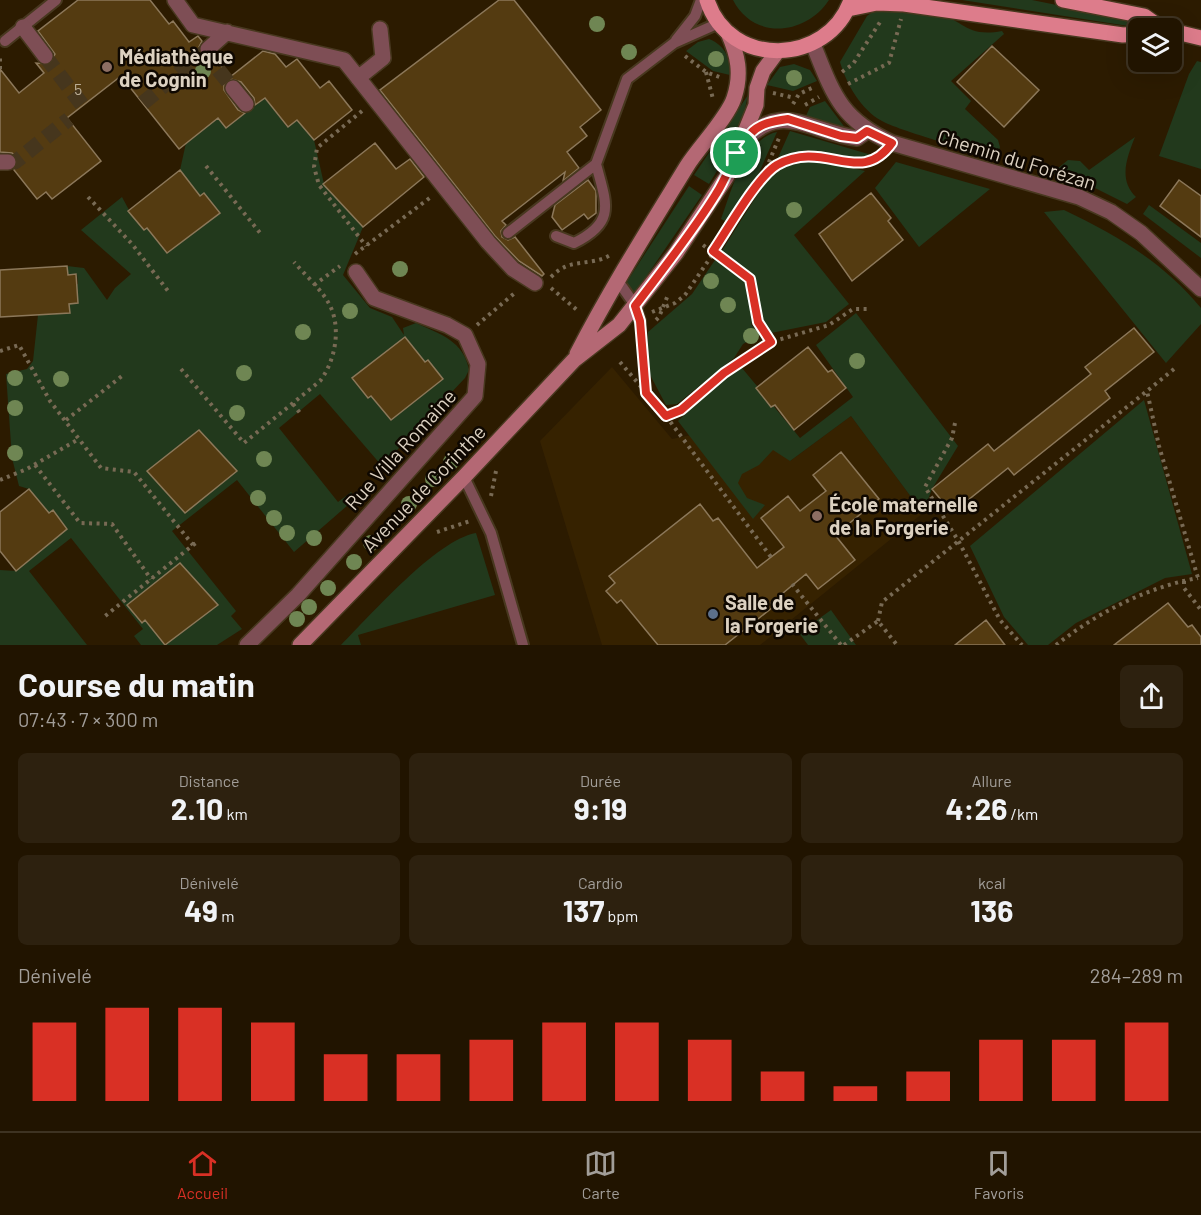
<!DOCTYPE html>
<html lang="fr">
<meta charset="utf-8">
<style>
body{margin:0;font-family:Barlow,sans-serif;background:#2d210f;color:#f1f3f6;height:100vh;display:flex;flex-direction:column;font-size:22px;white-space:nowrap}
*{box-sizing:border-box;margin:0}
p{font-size:20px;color:#a29e99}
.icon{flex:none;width:33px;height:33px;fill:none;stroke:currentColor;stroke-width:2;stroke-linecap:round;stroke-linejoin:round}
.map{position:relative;height:645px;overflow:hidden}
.sheet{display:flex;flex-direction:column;background:#211400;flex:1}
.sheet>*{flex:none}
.buttons{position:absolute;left:1128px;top:18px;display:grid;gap:12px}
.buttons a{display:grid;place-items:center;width:54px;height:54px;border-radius:9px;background:#211400;box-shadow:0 6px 24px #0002,0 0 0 2px #3e3322;font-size:30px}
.pin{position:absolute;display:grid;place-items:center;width:51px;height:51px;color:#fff;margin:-26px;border:3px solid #fff;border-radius:50%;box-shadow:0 2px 6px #0007}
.round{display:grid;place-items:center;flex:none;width:63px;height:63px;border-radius:9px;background:#2d210f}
.summary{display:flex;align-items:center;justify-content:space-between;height:102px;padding:0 18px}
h1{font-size:33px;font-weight:700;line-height:45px}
.stats{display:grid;grid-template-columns:repeat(3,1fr);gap:9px;height:102px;padding:6px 18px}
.stats div{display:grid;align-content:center;border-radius:9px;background:#2d210f;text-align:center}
.stats b{font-size:30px;font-weight:700}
.stats small{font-size:16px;font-weight:400}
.stats p{font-size:16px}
.chart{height:168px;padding:12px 18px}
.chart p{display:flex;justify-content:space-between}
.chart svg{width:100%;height:108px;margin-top:6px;stroke:#d93025;stroke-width:6}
.tabs{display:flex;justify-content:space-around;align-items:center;height:84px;border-top:2px solid #3e3322;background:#211400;font-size:16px;color:#a29e99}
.tabs a{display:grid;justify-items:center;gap:3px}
.tabs .current{color:#d93025}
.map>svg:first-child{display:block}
.built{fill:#362200}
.green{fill:#22391c}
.building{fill:#543b11;stroke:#8c785a;stroke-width:1.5}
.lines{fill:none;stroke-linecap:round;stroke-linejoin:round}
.street-tunnel{stroke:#46361d;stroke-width:15;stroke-dasharray:15 8;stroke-linecap:butt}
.lane-casing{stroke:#48381f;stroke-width:14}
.street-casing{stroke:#48381f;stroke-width:18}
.secondary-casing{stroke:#48381f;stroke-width:18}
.primary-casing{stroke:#48381f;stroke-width:18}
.path{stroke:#786a54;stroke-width:4;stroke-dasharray:3 4.5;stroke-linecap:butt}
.lane{stroke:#7e4e55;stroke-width:10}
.street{stroke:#7e4e55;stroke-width:15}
.secondary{stroke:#b46874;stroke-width:15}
.primary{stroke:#dd7c8b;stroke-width:15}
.tree{fill:#6f8653}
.route-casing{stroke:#fff;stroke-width:12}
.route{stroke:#d93025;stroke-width:8}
.education-dot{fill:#8d6e63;stroke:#0f0801;stroke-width:2}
.service-dot{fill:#5c6f8a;stroke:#0f0801;stroke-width:2}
.labels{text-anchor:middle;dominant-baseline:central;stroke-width:5;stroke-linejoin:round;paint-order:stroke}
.number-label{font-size:16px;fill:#baac95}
.poi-label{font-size:20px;font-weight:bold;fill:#dcd1c1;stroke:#0f0801;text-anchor:start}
.street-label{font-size:20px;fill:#dcd1c1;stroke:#0f0801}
</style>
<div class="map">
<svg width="1201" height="645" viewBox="0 0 1201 645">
<rect width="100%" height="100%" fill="#2c1b00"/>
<path class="built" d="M 612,367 L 672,439 L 753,422 L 790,461 L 851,416 L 923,513 L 760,645 L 602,645 L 540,441 Z"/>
<path class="green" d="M 733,0 L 829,0 C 806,35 754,41 733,0 Z
M 962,0 L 1032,0 L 1141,22 L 1141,28 Z
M 878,8 C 896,10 917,9 935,13 C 964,19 965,38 1002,31 L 1004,34 L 951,81 L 971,101 L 965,109 L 998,140 L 1000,147 L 997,156 C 982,155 895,129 882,121 C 861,110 846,83 840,62 L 867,16 Z
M 709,39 C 726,46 730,58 730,75 L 713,71 L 686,51 L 698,42 Z
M 1197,61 L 1201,62 L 1201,169 L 1159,156 L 1189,74 Z
M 794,64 L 810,70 L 817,81 L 793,91 L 767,85 L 780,67 Z
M 748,95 C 742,129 727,155 709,184 L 694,175 Z
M 265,98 L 287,127 L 298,120 L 314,140 L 324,184 L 363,227 L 343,275 L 370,308 L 392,317 L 404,335 L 403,328 L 416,323 C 440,334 464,341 469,370 L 465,378 L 382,466 L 320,394 L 279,428 L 338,502 L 351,492 L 356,498 L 294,552 L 237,480 L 172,531 L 236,611 L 231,616 L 242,629 L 217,645 L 141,645 L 134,636 L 143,629 L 71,538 L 29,571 L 87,645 L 0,645 L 0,570 L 16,571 L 67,529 L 53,511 L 49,513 L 29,489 L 19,486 L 12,458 L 6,374 L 27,369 L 33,361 L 38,315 L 69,313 L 69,304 L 78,303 L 78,292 L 73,292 L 72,285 L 78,284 L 77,274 L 68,275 L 67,266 L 84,268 L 107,300 L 115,288 L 131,274 L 81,230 L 122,197 L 129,210 L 180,170 L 186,143 L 218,118 L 226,128 Z
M 825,101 L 846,129 L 806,116 L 810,107 Z
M 790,131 L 875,156 L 861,159 L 807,150 L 777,160 Z
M 777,132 L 751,191 L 729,223 L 721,219 C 731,192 744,139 777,132 Z
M 1135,137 C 1127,157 1118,180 1136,197 L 1127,204 L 1091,186 L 1052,173 L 1068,160 L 1080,161 L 1089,170 Z
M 806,161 L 829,162 L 865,171 L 794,235 L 849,304 L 826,322 L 771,333 L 759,316 L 751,324 L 760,335 L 743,344 L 734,358 L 677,404 L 666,405 L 648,371 L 648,332 L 692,294 L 715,260 L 737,272 L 747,284 L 754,277 L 721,252 L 764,184 L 781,168 Z
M 896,162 L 990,189 L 919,247 L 875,188 Z
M 689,186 L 702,195 L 635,293 L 626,283 Z
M 1149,205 L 1201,243 L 1201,258 L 1143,214 Z
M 1064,210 C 1117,235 1164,263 1201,308 L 1201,324 L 1166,363 L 1044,212 Z
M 856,313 L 958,446 L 932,489 L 923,513 L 851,416 L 790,461 L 773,450 L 759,465 L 742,474 L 738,483 L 747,498 L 765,505 L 753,519 L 678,421 L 714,386 L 742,368 L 800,438 L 853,397 L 816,345 Z
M 1144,400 L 1192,574 L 1165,578 L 1076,623 L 1048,645 L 1028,645 L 1004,617 L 970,546 Z
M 476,533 L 495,595 L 358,635 L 361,645 L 341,645 C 371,615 436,540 476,533 Z
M 831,610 L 856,645 L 808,645 L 799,633 Z"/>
<path class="building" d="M 78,0 L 150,0 L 169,24 L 173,21 L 189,42 L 198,36 L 202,41 L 199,47 L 200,55 L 206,58 L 214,57 L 230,77 L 263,51 L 275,54 L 286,67 L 297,59 L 320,88 L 329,81 L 352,110 L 314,140 L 297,120 L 288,127 L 265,98 L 255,105 L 254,98 L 241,82 L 231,79 L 224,84 L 224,90 L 238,110 L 245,113 L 226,128 L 218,118 L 179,149 L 121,76 L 67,118 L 101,161 L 52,199 L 46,192 L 37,199 L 14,170 L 18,163 L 16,157 L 12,153 L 0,152 L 0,69 L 19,93 L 44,73 L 36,63 L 50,64 L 55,54 L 38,31 Z
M 499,0 L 514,0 L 601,110 L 580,127 L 587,136 L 567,152 L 579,168 L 563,181 L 565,172 L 502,221 L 506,225 L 501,231 L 502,237 L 508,240 L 515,237 L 544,274 L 542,276 L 519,261 L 495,236 L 380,90 Z
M 992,46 L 1039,90 L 1004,127 L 957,82 Z
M 375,143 L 396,169 L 410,159 L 424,177 L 363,227 L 323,184 Z
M 180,170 L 200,196 L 204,193 L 220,213 L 167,253 L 147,228 L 144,230 L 128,211 Z
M 588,180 L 596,191 L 596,213 L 588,219 L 584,214 L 562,230 L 552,217 L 555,205 Z
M 1179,180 L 1201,196 L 1201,237 L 1160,206 Z
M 871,193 L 891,218 L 888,221 L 903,240 L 852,281 L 819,234 Z
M 67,266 L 68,275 L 76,274 L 78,303 L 69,304 L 70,313 L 0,317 L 0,270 Z
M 1134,328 L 1154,352 L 1105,391 L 1110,398 L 1014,475 L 1008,468 L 952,513 L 932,489 L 988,444 L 994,451 L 1091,374 L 1085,367 Z
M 405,337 L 425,362 L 428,360 L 443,379 L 391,420 L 371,396 L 368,398 L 352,378 Z
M 808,347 L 828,372 L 832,370 L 846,388 L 794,430 L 775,405 L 771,407 L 756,388 Z
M 199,430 L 237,471 L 185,513 L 147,471 Z
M 841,452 L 879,499 L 835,535 L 855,560 L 818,589 L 806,574 L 771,603 L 773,607 L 725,645 L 658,645 L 621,600 L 617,603 L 606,591 L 615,583 L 609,576 L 700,504 L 713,521 L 718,518 L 757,568 L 784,547 L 761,518 L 788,496 L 800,511 L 826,491 L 813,475 Z
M 29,489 L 49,513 L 53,510 L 67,529 L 16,571 L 0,551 L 0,512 Z
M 180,563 L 218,605 L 165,645 L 145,620 L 142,623 L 127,605 Z
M 1168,603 L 1188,627 L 1192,625 L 1201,637 L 1201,645 L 1114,645 Z
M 986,620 L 1005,645 L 955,645 Z"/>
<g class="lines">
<path class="street-tunnel" d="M 204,52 L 233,88
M 45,56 L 83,106
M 143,103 L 208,49
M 8,162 L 15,162 L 69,119"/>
<defs>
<path id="lane" d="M 676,40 L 695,16 L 701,0
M 5,41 L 56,0
M 508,233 L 596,164 L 627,79 L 674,43 L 719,23
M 556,236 L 574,243 C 617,222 606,203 596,164
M 618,281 L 635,305 L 640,321
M 464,477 L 491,533 L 523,645"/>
<path id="street" d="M 175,0 L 193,25 L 344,60 L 488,242 L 513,269 L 535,283
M 23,27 L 45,56
M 813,44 C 833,94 840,119 892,143 L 1079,197 L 1111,212 L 1141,233 L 1201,289
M 208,49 L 227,32
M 358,78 L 383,58 L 380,29
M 233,88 L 246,104
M 741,146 C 778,97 811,133 857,138 L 867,131
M 0,162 L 8,162
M 247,645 L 298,595 L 475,396 L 478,364 L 465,335 L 447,325 L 374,298 L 356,272"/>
<path id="secondary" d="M 577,354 C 610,290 649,228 687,166 C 699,147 728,117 734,98 C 742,74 738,55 728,33
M 300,645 L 464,477 L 574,360 L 619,325 L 676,253 L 727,176 L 756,105 L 757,88 L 763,71 L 777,52"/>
<path id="primary" d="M 707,0 C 729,69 828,66 851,0
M 1063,0 L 1144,16 L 1161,28
M 848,9 L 877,3 L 904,4 L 1123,35 L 1138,34
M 1172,31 L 1201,38"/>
</defs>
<use href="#lane" class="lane-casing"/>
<use href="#street" class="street-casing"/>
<use href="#secondary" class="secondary-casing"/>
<use href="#primary" class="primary-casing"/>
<path class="path" d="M 685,56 L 706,72 L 722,78
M 0,69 L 0,56
M 706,72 L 713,99
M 842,72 L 853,64 L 882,19
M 848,84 L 889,63 L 901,19
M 773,93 L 795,98
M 793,104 L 799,94 L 814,87
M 805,105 L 819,97
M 362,111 L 317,148 L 314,167 L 319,185 L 366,246
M 206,166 L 261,234
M 763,176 L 779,138
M 88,197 L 132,244 L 168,291
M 703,245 L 750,279 L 758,322 L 771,342
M 355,254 L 431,197
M 551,277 C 571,256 590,268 612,254
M 314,285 L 340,266
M 551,288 L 577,310
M 652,312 L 675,303 L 685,295 L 770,170 L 793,157 L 806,155 L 822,156 L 861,164 L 880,157
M 656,320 L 659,317 L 668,295
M 477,325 L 517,291
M 641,336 L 646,392
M 0,351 L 19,345 L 50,401 L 101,468 L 134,472 L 193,545 L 104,617
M 620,362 L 666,416 L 681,410 L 724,373 L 771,342 L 829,325 L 853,309 L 867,309
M 181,369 L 244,443 L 320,381 C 336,360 342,325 328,302 C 320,288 305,275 294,262
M 1174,369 L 1147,391 L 1159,446 L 1198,578 L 1201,579
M 293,404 L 300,413
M 666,416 L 771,557
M 66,420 L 122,376
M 955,423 L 952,438 L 925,487 L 959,542 L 1000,620 L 1022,645
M 35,465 L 80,523 L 112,524 L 151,579
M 0,480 L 27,469 L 79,439
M 491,496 L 496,471
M 437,532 L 470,521
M 193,545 L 199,541
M 1184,581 L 1184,588 L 1201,610
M 792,584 L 841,645
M 878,621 L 882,602 L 1147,391
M 844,645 L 878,621 L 897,645
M 1056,645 C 1097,613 1147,587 1198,578"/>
<use href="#lane" class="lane"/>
<use href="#street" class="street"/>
<use href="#secondary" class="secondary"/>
<use href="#primary" class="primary"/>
</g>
<g class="tree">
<circle cx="597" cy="24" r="8"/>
<circle cx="629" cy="52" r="8"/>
<circle cx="716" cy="59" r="8"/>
<circle cx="203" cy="71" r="8"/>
<circle cx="794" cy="78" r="8"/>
<circle cx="794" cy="210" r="8"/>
<circle cx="400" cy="269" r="8"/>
<circle cx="711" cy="281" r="8"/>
<circle cx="728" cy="305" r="8"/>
<circle cx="350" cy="311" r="8"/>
<circle cx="303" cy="332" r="8"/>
<circle cx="751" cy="336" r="8"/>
<circle cx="857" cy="361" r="8"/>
<circle cx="244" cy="373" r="8"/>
<circle cx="15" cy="378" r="8"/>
<circle cx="61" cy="379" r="8"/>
<circle cx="15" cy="408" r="8"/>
<circle cx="237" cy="413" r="8"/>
<circle cx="15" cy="453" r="8"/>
<circle cx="264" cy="459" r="8"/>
<circle cx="451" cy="462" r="8"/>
<circle cx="433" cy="479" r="8"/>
<circle cx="258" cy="498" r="8"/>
<circle cx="409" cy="504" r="8"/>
<circle cx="274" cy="518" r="8"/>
<circle cx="287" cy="533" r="8"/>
<circle cx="314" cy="538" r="8"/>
<circle cx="371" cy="543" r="8"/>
<circle cx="354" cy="562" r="8"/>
<circle cx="328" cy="588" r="8"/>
<circle cx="309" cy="607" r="8"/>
<circle cx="297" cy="619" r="8"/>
</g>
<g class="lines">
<defs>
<path id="route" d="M 788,119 L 841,136 L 857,138 L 867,131 L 892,143 C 860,188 825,138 777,165 C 757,177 728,229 713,251 L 750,279 L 758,322 L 771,342 L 724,373 L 681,410 L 666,416 L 646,393 L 640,321 L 635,306 C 663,269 692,233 716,194 C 729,174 734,151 750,134 C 760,123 774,121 788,119 Z"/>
</defs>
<use href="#route" class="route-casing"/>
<use href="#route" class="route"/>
</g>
<g class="education-dot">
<circle cx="107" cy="67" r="6"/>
<circle cx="817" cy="516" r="6"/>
</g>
<circle class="service-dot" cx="713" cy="614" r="6"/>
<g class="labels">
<g class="number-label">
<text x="78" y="88">5</text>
</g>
<g class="poi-label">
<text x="119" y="56">Médiathèque<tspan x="119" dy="23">de Cognin</tspan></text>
<text x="829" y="504">École maternelle<tspan x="829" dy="23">de la Forgerie</tspan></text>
<text x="725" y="602">Salle de<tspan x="725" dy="23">la Forgerie</tspan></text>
</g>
<g class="street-label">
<text transform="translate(1017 159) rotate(17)">Chemin du Forézan</text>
<text transform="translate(400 449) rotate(-48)">Rue Villa Romaine</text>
<text transform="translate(423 488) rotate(-46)">Avenue de Corinthe</text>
</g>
</g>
</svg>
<div class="buttons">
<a><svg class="icon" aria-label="layers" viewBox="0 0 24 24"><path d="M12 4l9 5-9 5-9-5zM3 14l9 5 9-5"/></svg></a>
</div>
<div class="pin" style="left:736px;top:153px;background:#1e9e55"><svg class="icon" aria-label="arrive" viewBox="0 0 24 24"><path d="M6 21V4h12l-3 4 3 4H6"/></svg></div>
</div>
<section class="sheet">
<div class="summary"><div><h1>Course du matin</h1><p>07:43 · 7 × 300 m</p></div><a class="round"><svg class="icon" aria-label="share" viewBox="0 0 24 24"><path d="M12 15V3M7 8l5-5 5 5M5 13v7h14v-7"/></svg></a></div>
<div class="stats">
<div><p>Distance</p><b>2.10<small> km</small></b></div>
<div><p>Durée</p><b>9:19</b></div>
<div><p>Allure</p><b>4:26<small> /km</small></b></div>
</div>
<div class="stats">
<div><p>Dénivelé</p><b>49<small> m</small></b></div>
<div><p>Cardio</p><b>137<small> bpm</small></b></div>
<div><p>kcal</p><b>136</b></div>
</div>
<div class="chart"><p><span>Dénivelé</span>284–289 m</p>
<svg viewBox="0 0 160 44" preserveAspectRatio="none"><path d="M5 44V12M15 44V6M25 44V6M35 44V12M45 44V25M55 44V25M65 44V19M75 44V12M85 44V12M95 44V19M105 44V32M115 44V38M125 44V32M135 44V19M145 44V19M155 44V12"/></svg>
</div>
</section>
<nav class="tabs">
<a class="current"><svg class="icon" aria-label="home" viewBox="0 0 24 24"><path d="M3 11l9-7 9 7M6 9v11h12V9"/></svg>Accueil</a>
<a><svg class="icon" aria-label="map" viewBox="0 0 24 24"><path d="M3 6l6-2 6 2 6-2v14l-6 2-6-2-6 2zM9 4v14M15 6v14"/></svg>Carte</a>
<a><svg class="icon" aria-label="saved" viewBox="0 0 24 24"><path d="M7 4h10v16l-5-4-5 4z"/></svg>Favoris</a>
</nav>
